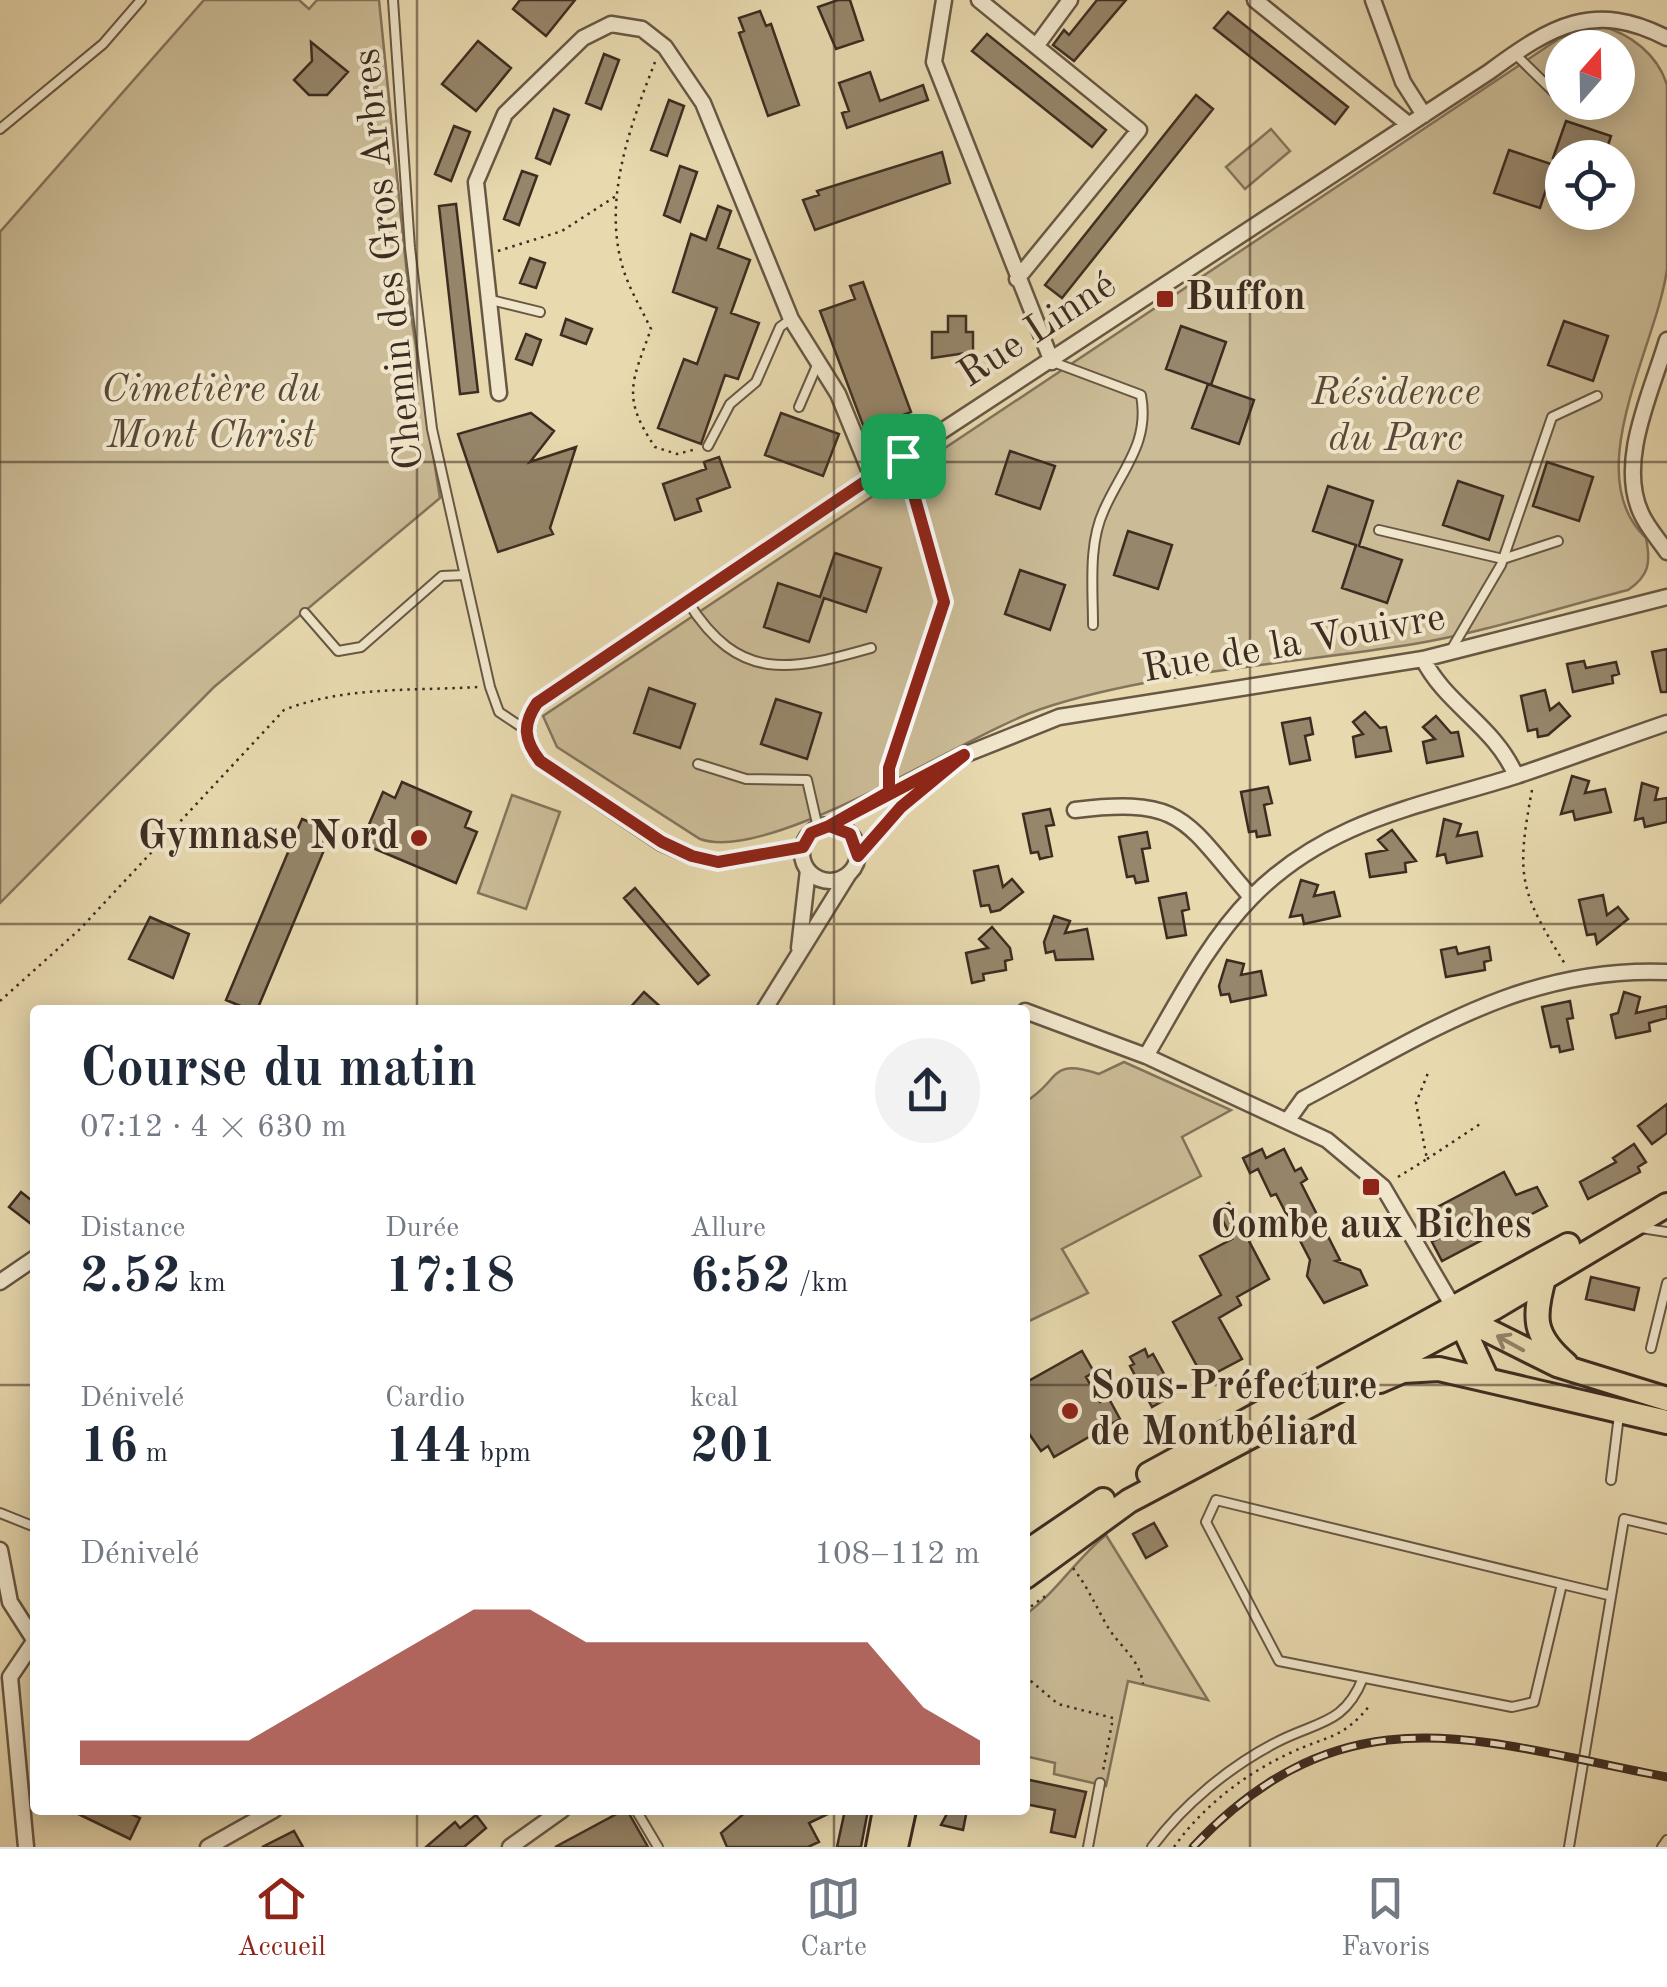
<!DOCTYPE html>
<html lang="fr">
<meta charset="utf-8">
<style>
body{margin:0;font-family:"Old Standard TT",serif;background:#f2f2f3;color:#1f2937;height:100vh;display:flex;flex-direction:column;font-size:38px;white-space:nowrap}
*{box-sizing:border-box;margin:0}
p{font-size:32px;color:#747a83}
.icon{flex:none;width:55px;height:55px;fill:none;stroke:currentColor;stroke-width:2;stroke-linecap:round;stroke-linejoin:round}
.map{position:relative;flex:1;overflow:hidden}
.panel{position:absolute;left:30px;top:1005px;width:1000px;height:810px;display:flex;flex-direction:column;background:#fff;border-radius:10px;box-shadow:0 5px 25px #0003}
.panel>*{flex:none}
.needle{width:65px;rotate:20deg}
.fabs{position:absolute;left:1545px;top:30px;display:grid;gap:20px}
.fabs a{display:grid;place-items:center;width:90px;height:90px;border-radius:50%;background:#fff;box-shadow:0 5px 25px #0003;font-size:50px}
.pin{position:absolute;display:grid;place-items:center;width:85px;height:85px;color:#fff;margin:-42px;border-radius:20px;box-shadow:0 5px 15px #0006}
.round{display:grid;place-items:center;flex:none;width:105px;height:105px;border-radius:52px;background:#f2f2f3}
.overview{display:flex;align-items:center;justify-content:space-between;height:170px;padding:0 50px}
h1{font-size:55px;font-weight:700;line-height:75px}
.metrics{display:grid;grid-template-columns:repeat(3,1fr);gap:15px;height:170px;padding:10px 50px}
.metrics div{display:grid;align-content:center}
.metrics b{font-size:50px;font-weight:700}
.metrics small{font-size:28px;font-weight:400}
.metrics p{font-size:28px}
.chart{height:280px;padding:20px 50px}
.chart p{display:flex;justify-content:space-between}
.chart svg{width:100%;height:180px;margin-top:10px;fill:#8f2418;opacity:.7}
.menu{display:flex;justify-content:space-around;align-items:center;height:140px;border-top:2px solid #e0e1e3;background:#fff;font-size:28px;color:#747a83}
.menu a{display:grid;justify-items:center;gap:5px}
.menu .current{color:#8f2418}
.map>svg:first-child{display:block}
.green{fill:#cbbc97;stroke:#84745c;stroke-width:2.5;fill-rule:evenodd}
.building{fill:#96866b;stroke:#3e2c21;stroke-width:2.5}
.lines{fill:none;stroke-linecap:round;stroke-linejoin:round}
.service-casing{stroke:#685744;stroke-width:12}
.minor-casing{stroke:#685744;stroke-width:19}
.primary-casing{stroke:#3e2c21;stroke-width:28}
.path{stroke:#3e2c21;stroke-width:2.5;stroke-dasharray:2.5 5;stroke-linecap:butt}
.service{stroke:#f0e6cb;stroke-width:8}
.minor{stroke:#f0e6cb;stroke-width:14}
.primary{stroke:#e8d9af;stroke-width:22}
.rail-casing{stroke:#3e2c21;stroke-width:9}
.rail{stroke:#f0e6cb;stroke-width:5;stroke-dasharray:15;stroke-linecap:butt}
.oneway{stroke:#938268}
.route-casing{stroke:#fff;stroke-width:20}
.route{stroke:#8f2418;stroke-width:12}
.grid{fill:none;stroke:#3e2c21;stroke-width:2.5;stroke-opacity:0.55}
.poi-dot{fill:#8f2418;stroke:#f0e6cb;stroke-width:4}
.labels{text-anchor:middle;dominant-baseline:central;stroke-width:8;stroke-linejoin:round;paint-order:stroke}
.street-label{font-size:40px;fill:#3e2c21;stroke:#f0e6cb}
.poi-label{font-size:40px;font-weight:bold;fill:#3e2c21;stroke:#f0e6cb;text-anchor:start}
.park-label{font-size:40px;font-style:italic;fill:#5a4939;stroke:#f0e6cb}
</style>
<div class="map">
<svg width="1667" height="1847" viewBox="0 0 1667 1847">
<rect width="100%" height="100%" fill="#e8d9af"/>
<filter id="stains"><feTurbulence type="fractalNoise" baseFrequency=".002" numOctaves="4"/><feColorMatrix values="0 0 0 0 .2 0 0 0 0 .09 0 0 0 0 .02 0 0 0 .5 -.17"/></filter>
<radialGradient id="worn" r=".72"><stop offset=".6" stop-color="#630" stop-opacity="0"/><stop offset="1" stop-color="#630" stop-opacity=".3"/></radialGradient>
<path class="green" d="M 204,0 L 299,0 L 309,9 L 317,0 L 379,0 L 411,315 L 440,498 L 214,687 L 0,903 L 0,232 Z
M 1601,26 C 1631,34 1658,55 1667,85 C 1667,145 1667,210 1667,269 C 1657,346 1578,474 1646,538 C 1651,563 1649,576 1628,590 C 1557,608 1486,632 1414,644 C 1298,663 1151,672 1041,709 C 965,735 770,864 700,839 L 557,747 L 543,716 L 1560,38 ZM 1562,48 L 1618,48 L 1618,102 L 1562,102 ZM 1562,158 L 1618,158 L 1618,212 L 1562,212 Z
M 1271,129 L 1290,151 L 1245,189 L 1226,167 Z
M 512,795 L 560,812 L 526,909 L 478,893 Z
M 1124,1062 L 1231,1110 L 1182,1137 L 1201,1176 L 1062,1249 L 1088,1293 L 1025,1323 L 1025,1102 C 1061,1081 1048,1057 1099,1074 Z
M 1106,1535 L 1208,1700 L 1128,1681 L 1106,1786 L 1054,1774 L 1055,1763 L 1025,1756 L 1025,1615 C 1057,1592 1075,1560 1106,1535 Z"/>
<path class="building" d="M 520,0 L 575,0 L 546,36 L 513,9 Z
M 838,0 L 850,0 L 863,40 L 836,49 L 818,7 Z
M 1097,0 L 1126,0 L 1074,61 L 1053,45 L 1064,30 L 1069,35 Z
M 760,11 L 766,26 L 771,24 L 799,105 L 768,116 L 739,33 L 744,31 L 739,18 Z
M 1228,12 L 1348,107 L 1335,124 L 1214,28 Z
M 987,34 L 1106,130 L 1092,147 L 972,51 Z
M 478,41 L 511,68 L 476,111 L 442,84 Z
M 311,42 L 348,72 L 327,95 L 309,95 L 294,80 L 312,61 Z
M 604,54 L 619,60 L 601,109 L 586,103 Z
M 870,72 L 880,101 L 923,85 L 928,100 L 847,128 L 842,113 L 849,111 L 839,83 Z
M 1196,95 L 1213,109 L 1062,298 L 1045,285 Z
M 669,100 L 684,106 L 667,156 L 651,150 Z
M 554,109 L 569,115 L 550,164 L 536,158 Z
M 1566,121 L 1611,136 L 1604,158 L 1553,158 Z
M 454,126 L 470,132 L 451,181 L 435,174 Z
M 1509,150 L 1554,165 L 1540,208 L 1494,193 Z
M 942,152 L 950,183 L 815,230 L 803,200 L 819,195 L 817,191 Z
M 680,166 L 697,172 L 680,222 L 664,215 Z
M 522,171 L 537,176 L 519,225 L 504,219 Z
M 456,204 L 478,392 L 460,394 L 439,206 Z
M 718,206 L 731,211 L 718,248 L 750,260 L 731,313 L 759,323 L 738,379 L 725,375 L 701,444 L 658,428 L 684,359 L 697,364 L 717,308 L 673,292 L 691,234 L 706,240 Z
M 530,258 L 545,263 L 536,288 L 520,283 Z
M 863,282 L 911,412 L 876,425 L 880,437 L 869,441 L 820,311 L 855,299 L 850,286 Z
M 948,316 L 966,316 L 966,332 L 973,332 L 973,352 L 932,358 L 932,332 L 948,332 Z
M 566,319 L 592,329 L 586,344 L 561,335 Z
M 1564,321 L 1608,336 L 1593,381 L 1548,365 Z
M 1181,326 L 1226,342 L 1211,385 L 1166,369 Z
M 526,334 L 541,340 L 532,365 L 516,359 Z
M 1208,384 L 1254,400 L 1239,444 L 1192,428 Z
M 531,413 L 554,431 L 530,462 L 576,447 L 550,528 L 553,534 L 498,552 L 458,434 Z
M 781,413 L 839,434 L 823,476 L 765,455 Z
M 1010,451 L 1055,466 L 1040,509 L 996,494 Z
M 719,457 L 730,487 L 697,499 L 701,511 L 675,520 L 663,484 L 706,469 L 704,462 Z
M 1547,462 L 1593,477 L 1579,521 L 1533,506 Z
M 1458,481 L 1503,496 L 1489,540 L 1443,525 Z
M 1328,486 L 1373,501 L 1359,546 L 1402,560 L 1387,603 L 1342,588 L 1356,545 L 1313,531 Z
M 1128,531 L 1172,545 L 1158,589 L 1114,575 Z
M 835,553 L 881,568 L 866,612 L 824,598 L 809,642 L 764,627 L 778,583 L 820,597 Z
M 1020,570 L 1065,585 L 1050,630 L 1005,614 Z
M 1667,649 L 1667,692 L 1661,692 L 1652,652 Z
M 1584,661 L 1586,668 L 1616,662 L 1619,674 L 1612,676 L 1613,683 L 1573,692 L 1567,664 Z
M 649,688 L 695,704 L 680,748 L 634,733 Z
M 1545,690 L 1550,710 L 1559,703 L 1570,716 L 1548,735 L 1538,737 L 1537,729 L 1528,731 L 1521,696 Z
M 776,699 L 821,713 L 807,759 L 761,744 Z
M 1365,712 L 1380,728 L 1386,727 L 1391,751 L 1356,757 L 1353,737 L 1363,734 L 1353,722 Z
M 1436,716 L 1451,733 L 1458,732 L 1463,756 L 1427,763 L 1423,742 L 1435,739 L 1423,727 Z
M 1310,718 L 1313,734 L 1305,736 L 1310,760 L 1290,764 L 1282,723 Z
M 1572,776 L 1589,781 L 1585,793 L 1605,789 L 1611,812 L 1575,820 L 1573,811 L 1561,814 Z
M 402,782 L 471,812 L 465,827 L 477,832 L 456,883 L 361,843 L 383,792 L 395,798 Z
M 1642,783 L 1658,788 L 1655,800 L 1667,798 L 1667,822 L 1645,827 L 1643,818 L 1635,820 Z
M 1268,787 L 1272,803 L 1264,805 L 1270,835 L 1257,837 L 1256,831 L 1249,832 L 1241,792 Z
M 1050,809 L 1054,825 L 1046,826 L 1052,856 L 1040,859 L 1038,852 L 1031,853 L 1023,814 Z
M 302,819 L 332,831 L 257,1010 L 250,1010 L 226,1000 Z
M 1444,819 L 1461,824 L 1457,836 L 1477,832 L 1482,856 L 1447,863 L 1445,854 L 1437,856 Z
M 1392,830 L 1416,861 L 1405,863 L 1406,872 L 1370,877 L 1366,854 L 1387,850 L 1378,840 Z
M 1147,832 L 1150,848 L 1142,849 L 1148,881 L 1136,883 L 1134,876 L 1127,877 L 1119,837 Z
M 998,866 L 1003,887 L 1012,879 L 1023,892 L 1000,910 L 991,912 L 989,905 L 981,906 L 974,871 Z
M 1301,880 L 1318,885 L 1314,896 L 1334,892 L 1340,916 L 1304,924 L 1302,915 L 1290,917 Z
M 635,888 L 709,975 L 698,984 L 624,898 Z
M 1186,893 L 1189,909 L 1182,911 L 1186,935 L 1167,938 L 1159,898 Z
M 1603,895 L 1607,915 L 1618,907 L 1628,919 L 1597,944 L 1595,934 L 1587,935 L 1579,900 Z
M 1054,916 L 1070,921 L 1065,933 L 1087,929 L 1093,959 L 1056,960 L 1054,951 L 1046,953 L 1044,942 Z
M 150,917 L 189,934 L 173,978 L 129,959 Z
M 992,927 L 1010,948 L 1012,959 L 1005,961 L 1006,970 L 983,974 L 984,980 L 972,983 L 966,953 L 988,948 L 979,939 Z
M 1456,947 L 1458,954 L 1489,947 L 1491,960 L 1484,962 L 1485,970 L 1446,977 L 1441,950 Z
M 1227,960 L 1244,964 L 1241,975 L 1261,971 L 1266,995 L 1231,1002 L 1229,994 L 1221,995 L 1219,986 Z
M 644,992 L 664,1010 L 628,1010 Z
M 1624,992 L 1640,997 L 1636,1013 L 1667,1006 L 1667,1018 L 1649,1023 L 1650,1031 L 1616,1038 L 1611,1015 L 1618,1013 Z
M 1570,1001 L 1573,1018 L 1567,1019 L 1573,1049 L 1560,1052 L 1559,1046 L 1551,1047 L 1542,1007 Z
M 1667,1104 L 1667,1133 L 1652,1144 L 1638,1126 Z
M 1634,1144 L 1646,1162 L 1638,1167 L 1640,1172 L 1588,1199 L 1580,1182 L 1616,1162 L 1613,1158 Z
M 1262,1149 L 1266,1158 L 1284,1149 L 1295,1171 L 1301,1168 L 1307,1179 L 1301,1183 L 1340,1260 L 1336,1261 L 1360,1270 L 1367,1285 L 1324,1303 L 1307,1276 L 1310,1260 L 1276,1194 L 1271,1196 L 1258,1169 L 1250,1173 L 1243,1158 Z
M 1504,1172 L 1516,1195 L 1537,1187 L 1547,1206 L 1442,1261 L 1432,1242 L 1439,1238 L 1426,1213 Z
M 21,1192 L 35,1203 L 35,1227 L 9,1207 Z
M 1229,1203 L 1269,1279 L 1237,1297 L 1241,1305 L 1219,1318 L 1242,1359 L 1204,1379 L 1173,1322 L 1221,1295 L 1200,1256 L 1232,1239 L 1217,1209 Z
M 1591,1277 L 1639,1288 L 1634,1310 L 1586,1299 Z
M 1145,1349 L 1148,1357 L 1153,1354 L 1175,1394 L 1152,1407 L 1130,1366 L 1134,1364 L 1130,1357 Z
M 1082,1351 L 1094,1372 L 1086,1377 L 1100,1402 L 1108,1397 L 1120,1419 L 1054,1457 L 1048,1446 L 1041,1451 L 1025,1428 L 1025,1383 Z
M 1154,1523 L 1167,1546 L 1146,1558 L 1133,1534 Z
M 1025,1779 L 1086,1792 L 1075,1837 L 1051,1832 L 1055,1810 L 1025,1804 Z
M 70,1810 L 123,1810 L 140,1818 L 130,1839 Z
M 627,1810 L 648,1847 L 555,1847 L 624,1810 Z
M 748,1810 L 836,1810 L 809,1823 L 819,1842 L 808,1847 L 727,1847 L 721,1833 Z
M 845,1810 L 868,1810 L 861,1847 L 837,1847 Z
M 949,1810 L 967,1810 L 963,1830 L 941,1825 Z
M 476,1815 L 486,1828 L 464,1847 L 426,1847 L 455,1822 L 460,1828 Z
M 294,1831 L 303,1847 L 262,1847 Z"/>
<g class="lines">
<defs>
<path id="service" d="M 393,0 L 410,248 L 432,429 L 490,687 L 499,712 L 526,730
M 1515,54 L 1562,100
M 0,129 L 103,44 L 141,0
M 491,300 L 540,312
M 1053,362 L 1141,395 C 1150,443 1122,469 1104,510 C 1088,544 1093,588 1093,625
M 799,407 L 818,363
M 708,446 L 730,404 L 756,382 L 780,327 L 791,319
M 1379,530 L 1503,559 L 1558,541
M 688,602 C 739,683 790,671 871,648
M 305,613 L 338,651 L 361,647 L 442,576 L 465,575
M 1451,650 L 1501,565 L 1552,417 L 1597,396
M 698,764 L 746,779 L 807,780 L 818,828
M 1641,1228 L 1667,1232
M 1651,1348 L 1667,1283
M 1611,1480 L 1619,1415
M 0,1513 L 35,1527
M 1562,1584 L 1534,1702 L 1512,1707 L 1279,1661 L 1206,1522 L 1216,1500 L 1562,1584 L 1608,1595
M 636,1810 L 658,1847
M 1088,1847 L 1100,1783
M 1152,1847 C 1183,1805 1229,1767 1275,1743 C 1316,1721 1344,1726 1363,1678
M 1569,1847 L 1624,1519 L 1667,1529
M 1662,1847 L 1667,1840"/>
<path id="minor" d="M 944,0 L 934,62 L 1052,362
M 979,0 L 1139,130 L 1017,279
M 1255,0 L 1408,124
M 1373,0 L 1403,82 L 1424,115
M 1037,45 L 1070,0
M 1667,340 C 1652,391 1617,461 1641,513 C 1647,527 1659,540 1667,552
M 499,393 L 476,182 L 505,114 L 583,38 L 611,24 L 642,29 L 665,47 L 703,103 L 791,319 L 838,394 L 872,477
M 1423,659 C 1446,705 1495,726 1516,776
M 1075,810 C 1184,797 1184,820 1251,897
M802 853a28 28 0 1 1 56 0a28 28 0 1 1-56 0Z
M 829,826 L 964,755 L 1059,717 L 1423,659 L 1667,597
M 803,847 L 718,862 L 692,856 L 662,843 L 540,761 C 524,740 523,725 537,703 L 872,477 L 1489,72 C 1551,26 1594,0 1667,38
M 858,856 L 901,807 L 944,772
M 799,948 L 808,870
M 764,1010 L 848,875
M 1025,1011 L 1146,1056 L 1327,1140 L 1383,1187 L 1454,1308
M 1146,1056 C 1178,1002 1207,943 1251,898 C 1327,820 1418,807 1516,776 C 1567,759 1617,740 1667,723
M 1288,1120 L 1303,1099 C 1425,1035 1523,966 1667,972
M 0,1282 L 35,1258
M 0,1550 L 10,1602 L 35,1641
M 26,1847 L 10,1677 L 35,1640
M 208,1847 L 274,1810
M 510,1847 L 562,1810"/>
<path id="primary" d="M 1545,1275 C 1533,1317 1532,1335 1566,1364
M 1458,1316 L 1486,1377
M 1463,1323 L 1483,1328 L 1557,1365 L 1667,1399
M 1380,1381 L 1403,1371 L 1439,1369 L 1667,1422
M 1149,1474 L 1568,1245
M 1025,1553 L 1103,1500
M 1025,1577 L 1129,1501 L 1494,1308 L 1667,1205
M 878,1847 L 885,1810
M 896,1847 L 904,1810"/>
</defs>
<use href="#service" class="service-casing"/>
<use href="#minor" class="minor-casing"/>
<use href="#primary" class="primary-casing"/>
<path class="path" d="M 655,62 C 631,124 603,197 622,265 C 628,287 641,308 651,329 C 632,382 621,397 655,447 L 677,454 L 697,449
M 498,251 L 562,231 L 616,196
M 889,775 L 944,602 L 908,472
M 1532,790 C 1516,876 1519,890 1565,964
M 0,1001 L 80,929 L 284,710 C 345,686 413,691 478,687
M 1427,1159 L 1483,1122
M 1398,1177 L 1427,1159 L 1416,1103 L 1428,1073
M 1073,1568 C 1087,1586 1095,1604 1106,1624 C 1119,1647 1139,1657 1143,1684
M 1025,1611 L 1048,1594
M 1025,1676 L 1058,1704 L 1113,1718 L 1103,1771
M 1174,1847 C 1203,1806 1245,1774 1290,1753 C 1328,1735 1342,1740 1370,1705"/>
<use href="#service" class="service"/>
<use href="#minor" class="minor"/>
<use href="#primary" class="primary"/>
<defs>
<path id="rail" d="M 1193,1847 C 1346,1686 1477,1741 1667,1777"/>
</defs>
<use href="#rail" class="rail-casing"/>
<use href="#rail" class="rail"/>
</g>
<defs><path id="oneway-shaft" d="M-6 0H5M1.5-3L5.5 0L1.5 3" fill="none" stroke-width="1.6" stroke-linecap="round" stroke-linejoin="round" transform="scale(2.5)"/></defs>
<use class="oneway" href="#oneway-shaft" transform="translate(1510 1343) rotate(-151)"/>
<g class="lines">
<defs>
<path id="route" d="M 903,456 L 944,602 L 889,768 L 889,792 L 829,826 L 850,834 L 858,856 L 901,807 L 964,755 L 829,826 L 811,833 L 803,847 L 718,862 L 692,856 L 662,842 L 540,761 C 524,740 522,725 537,703 L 903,456"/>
</defs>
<use href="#route" class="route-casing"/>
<use href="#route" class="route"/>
</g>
<path class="grid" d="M 417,0 L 417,1010M 834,0 L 834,1010M 1250,0 L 1250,1847M 0,462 L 1667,462M 0,924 L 1667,924M 0,1385 L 35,1385M 1025,1385 L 1667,1385M 417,1810 L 417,1847M 834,1810 L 834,1847"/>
<g class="poi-dot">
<rect x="1155" y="289" width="20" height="20" rx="5"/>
<circle cx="419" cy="838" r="10"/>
<rect x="1361" y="1177" width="20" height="20" rx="5"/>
<circle cx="1070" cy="1411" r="10"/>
</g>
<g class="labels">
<g class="street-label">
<text transform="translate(390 259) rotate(-96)">Chemin des Gros Arbres</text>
<text transform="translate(1038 331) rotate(-33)">Rue Linné</text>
<text transform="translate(1294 645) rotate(-10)">Rue de la Vouivre</text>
</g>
<g class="poi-label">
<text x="1185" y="299">Buffon</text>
<text x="399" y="838" text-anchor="end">Gymnase Nord</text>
<text x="1371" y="1227" text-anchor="middle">Combe aux Biches</text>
<text x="1090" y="1388">Sous-Préfecture<tspan x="1090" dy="46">de Montbéliard</tspan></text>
</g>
<g class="park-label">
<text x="211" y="391">Cimetière du<tspan x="211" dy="46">Mont Christ</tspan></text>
<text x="1396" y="394">Résidence<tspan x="1396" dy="46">du Parc</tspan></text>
</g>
</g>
<rect width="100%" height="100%" filter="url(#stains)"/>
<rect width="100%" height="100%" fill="url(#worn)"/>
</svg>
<div class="fabs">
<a><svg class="needle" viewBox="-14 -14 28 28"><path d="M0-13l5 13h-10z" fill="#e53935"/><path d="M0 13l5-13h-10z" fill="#747a83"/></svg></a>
<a><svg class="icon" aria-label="locate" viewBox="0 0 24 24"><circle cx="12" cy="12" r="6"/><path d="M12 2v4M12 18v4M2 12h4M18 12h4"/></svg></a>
</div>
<div class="pin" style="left:903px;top:456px;background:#1e9e55"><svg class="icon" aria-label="arrive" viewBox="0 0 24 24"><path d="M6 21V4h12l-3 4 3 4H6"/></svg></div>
<section class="panel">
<div class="overview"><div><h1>Course du matin</h1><p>07:12 · 4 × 630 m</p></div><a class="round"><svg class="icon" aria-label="share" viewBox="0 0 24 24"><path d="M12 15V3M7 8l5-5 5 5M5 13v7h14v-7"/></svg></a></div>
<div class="metrics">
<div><p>Distance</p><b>2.52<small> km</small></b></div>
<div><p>Durée</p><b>17:18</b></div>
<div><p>Allure</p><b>6:52<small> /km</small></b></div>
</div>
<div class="metrics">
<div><p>Dénivelé</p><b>16<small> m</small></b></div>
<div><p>Cardio</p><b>144<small> bpm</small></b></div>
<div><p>kcal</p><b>201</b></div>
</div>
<div class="chart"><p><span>Dénivelé</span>108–112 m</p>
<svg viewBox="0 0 160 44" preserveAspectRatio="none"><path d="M0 44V38L10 38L20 38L30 38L40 30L50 22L60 14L70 6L80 6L90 14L100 14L110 14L120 14L130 14L140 14L150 30L160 38V44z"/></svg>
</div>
</section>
</div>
<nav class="menu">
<a class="current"><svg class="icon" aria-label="home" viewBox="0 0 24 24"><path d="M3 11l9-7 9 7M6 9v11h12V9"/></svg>Accueil</a>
<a><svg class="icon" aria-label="map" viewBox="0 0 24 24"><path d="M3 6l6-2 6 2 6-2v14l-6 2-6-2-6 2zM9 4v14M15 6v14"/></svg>Carte</a>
<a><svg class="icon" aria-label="saved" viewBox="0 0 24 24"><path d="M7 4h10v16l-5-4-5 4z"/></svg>Favoris</a>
</nav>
